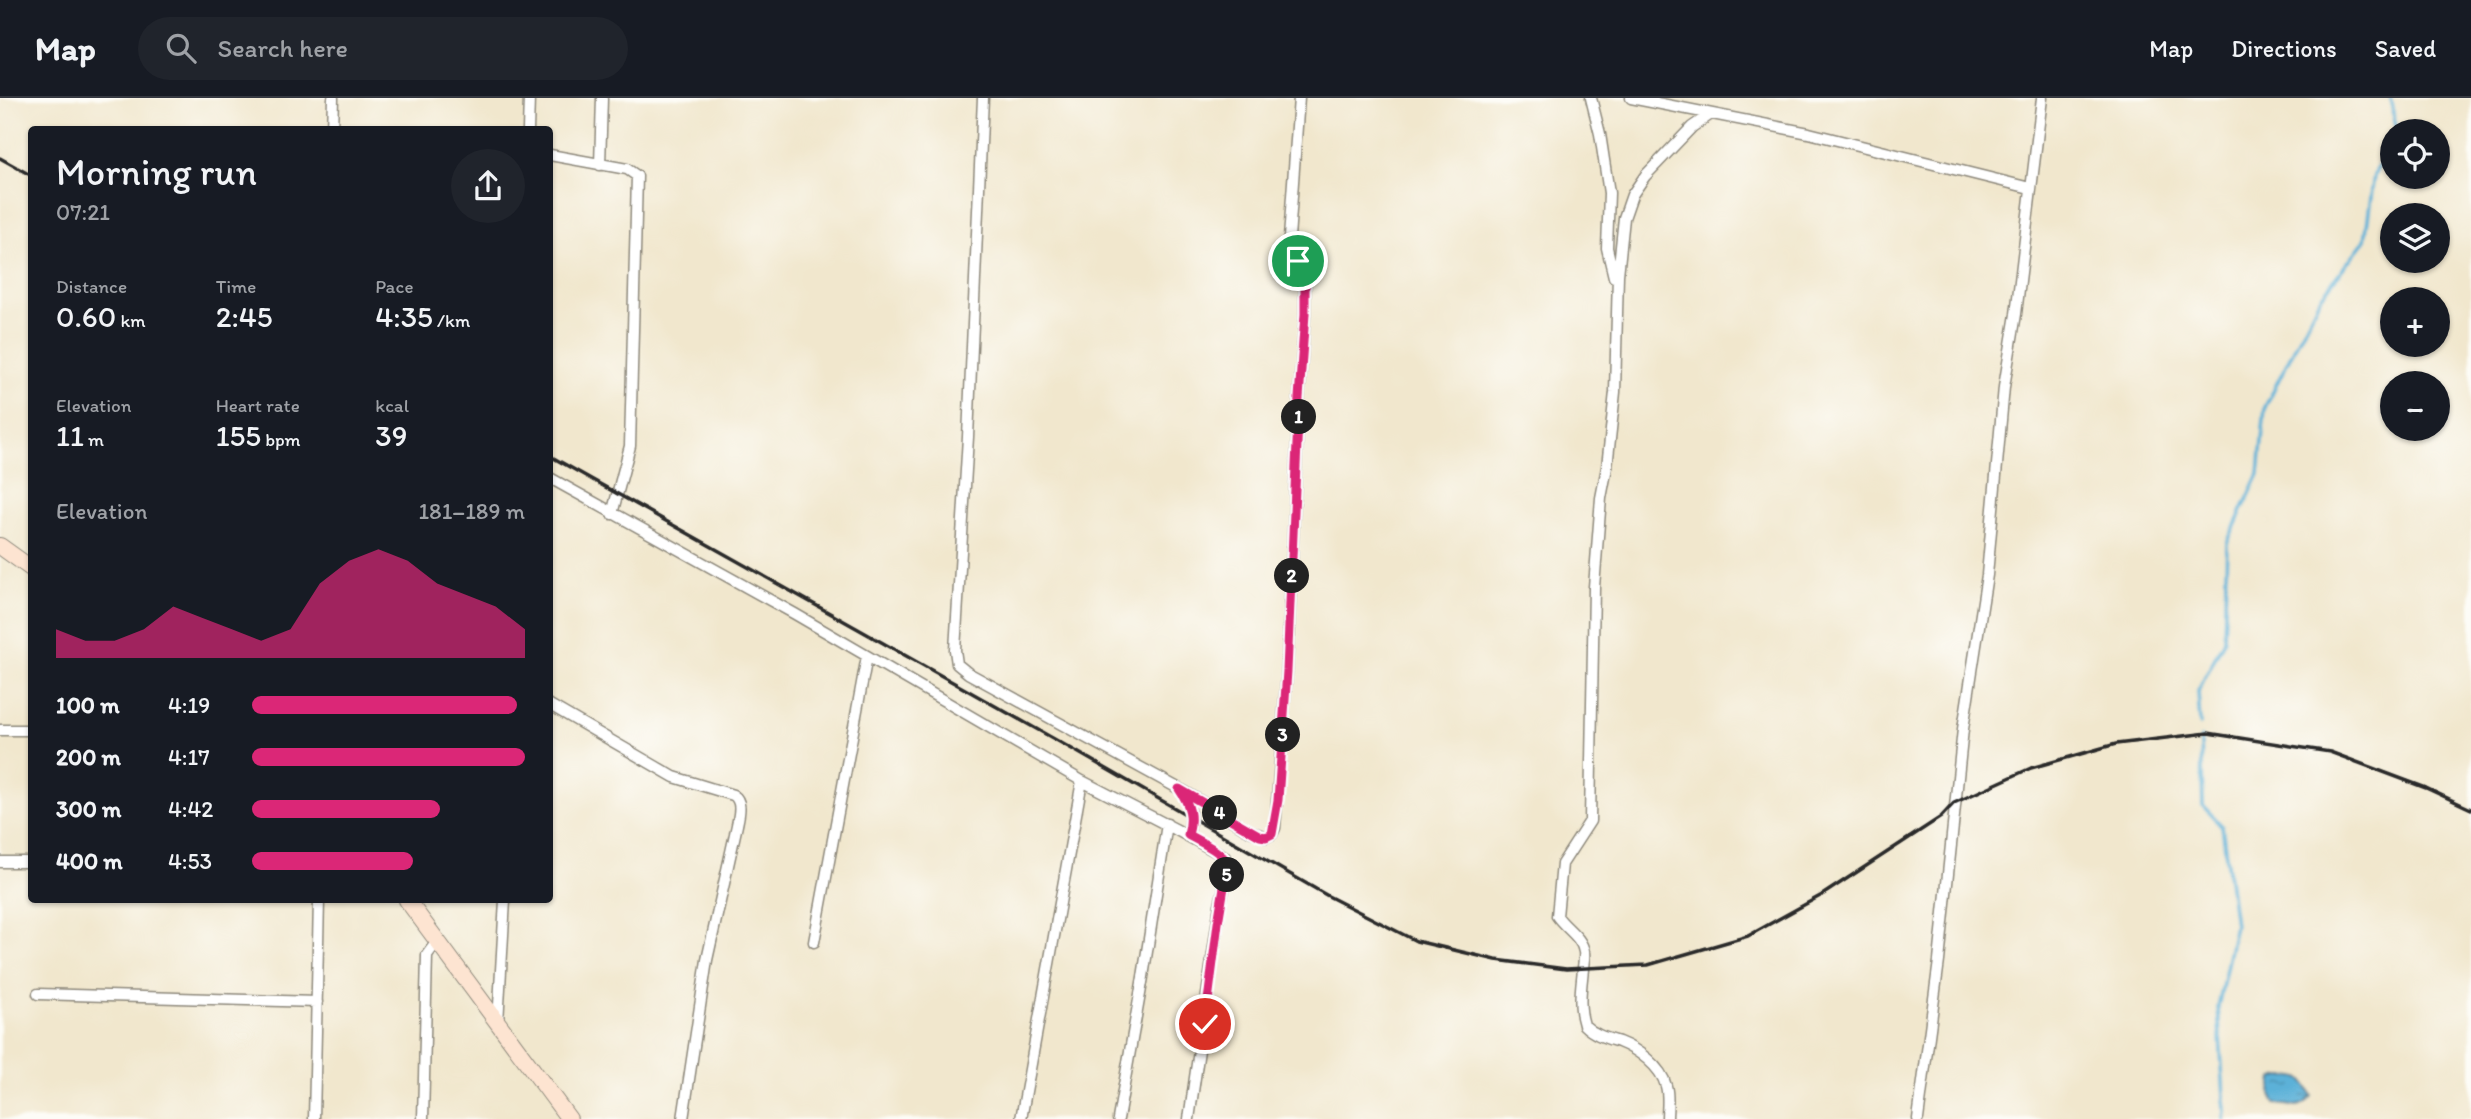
<!DOCTYPE html>
<meta charset="utf-8">
<style>
body{margin:0;font-family:Itim,sans-serif;background:#20242c;color:#f1f3f6;height:100vh;display:flex;flex-direction:column;font-size:26px;white-space:nowrap}
*{box-sizing:border-box;margin:0}
p{font-size:23px;color:#9ea1a6}
.icon{flex:none;width:38px;height:38px;fill:none;stroke:currentColor;stroke-width:2;stroke-linecap:round;stroke-linejoin:round}
.map{position:relative;flex:1;overflow:hidden}
.panel{position:absolute;left:28px;top:28px;width:525px;height:777px;display:flex;flex-direction:column;background:#171b24;border-radius:7px;box-shadow:0 2px 5px #0004}
.panel>*{flex:none}
.buttons{position:absolute;left:2380px;top:21px;display:grid;gap:14px}
.buttons a{display:grid;place-items:center;width:70px;height:70px;border-radius:50%;background:#171b24;box-shadow:0 2px 5px #0004;font-size:35px}
.pin{position:absolute;display:grid;place-items:center;width:60px;height:60px;color:#fff;margin:-30px;border:4px solid #fff;border-radius:50%;box-shadow:0 2px 7px #0007}
.km{position:absolute;width:35px;height:35px;margin:-18px;border-radius:50%;background:#222;color:#fff;font-size:19px;line-height:35px;text-align:center}
.round{display:grid;place-items:center;flex:none;width:74px;height:74px;border-radius:37px;background:#20242c}
.headline{display:flex;align-items:center;justify-content:space-between;height:119px;padding:0 28px}
h1{font-size:38px;font-weight:600;line-height:52px}
.stats{display:grid;grid-template-columns:repeat(3,1fr);gap:10px;height:119px;padding:7px 28px}
.stats div{display:grid;align-content:center}
.stats b{font-size:30px;font-weight:600}
.stats small{font-size:19px;font-weight:400}
.stats p{font-size:19px}
.chart{height:196px;padding:14px 28px}
.chart p{display:flex;justify-content:space-between}
.chart svg{width:100%;height:126px;margin-top:7px;fill:#db2777;opacity:.7}
ul{padding:0 28px;list-style:none;font-size:23px}
li{display:grid;grid-template-columns:112px 84px 1fr;align-items:center;height:52px}
li i{height:18px;border-radius:9px;background:#db2777}
header{display:flex;align-items:center;gap:42px;box-sizing:border-box;height:98px;padding:0 35px;background:#171b24;border-bottom:2px solid #363941}
header strong{font-size:33px}
nav{display:flex;gap:38px;margin-inline-start:auto;font-size:24px}
.search{width:490px;height:63px;background:#20242c;display:flex;align-items:center;gap:18px;box-sizing:border-box;padding:0 24px;border-radius:38px;color:#9ea1a6;font-size:26px}
.map>svg:first-child{display:block}
.water{fill:url(#water-ripples);stroke:#446e82;stroke-width:2}
.lines{fill:none;stroke-linecap:round;stroke-linejoin:round}
.stream{stroke:#5cb1d8;stroke-width:3.5}
.street-casing{stroke:#8e897c;stroke-width:13}
.secondary-casing{stroke:#8e897c;stroke-width:18}
.street{stroke:#fff;stroke-width:10}
.secondary{stroke:#fde4d1;stroke-width:16}
.rail{stroke:#2b2b2b;stroke-width:3.5}
.route-casing{stroke:#fff;stroke-width:14}
.route{stroke:#db2777;stroke-width:9}
</style>
<header>
<strong>Map</strong>
<div class="search"><svg class="icon" aria-label="search" viewBox="0 0 24 24"><circle cx="10" cy="10" r="6"/><path d="M15 15l6 6"/></svg>Search here</div>
<nav><a>Map</a><a>Directions</a><a>Saved</a></nav>
</header>
<div class="map">
<svg width="2471" height="1021" viewBox="0 0 2471 1021">
<defs>
<pattern id="water-ripples" width="26" height="14" patternUnits="userSpaceOnUse" patternTransform="scale(1.75)"><rect width="26" height="14" fill="#5cb1d8"/><path d="M2 4q2-2 4 0t4 0M15 11q2-2 4 0t4 0" fill="none" stroke="#4c90af"/></pattern>
</defs>
<rect width="100%" height="100%" fill="#fdfcf7"/>
<filter id="ink" filterUnits="userSpaceOnUse"><feTurbulence type="fractalNoise" baseFrequency=".0143" numOctaves="2"/><feDisplacementMap in="SourceGraphic" scale="14" xChannelSelector="R" yChannelSelector="G"/><feConvolveMatrix kernelMatrix="1 2 1 2 8 2 1 2 1" color-interpolation-filters="sRGB"/></filter>
<filter id="wash" filterUnits="userSpaceOnUse"><feTurbulence type="fractalNoise" baseFrequency=".00686" numOctaves="4" result="noise"/><feDisplacementMap in="SourceGraphic" scale="28" xChannelSelector="R" yChannelSelector="G"/><feGaussianBlur stdDeviation="1.57" result="paint"/><feColorMatrix in="noise" values="0 0 0 0 0 0 0 0 0 0 0 0 0 0 0 0 0 1.4 0 .05"/><feComposite in="paint" operator="in"/></filter>
<g filter="url(#wash)">
<rect width="100%" height="100%" fill="#f1e7cd"/>
<path class="water" d="M 2280,978 C 2301,978 2303,979 2312,998 C 2302,1012 2290,1008 2275,1005 L 2271,996 L 2273,981 Z"/>
<g class="lines">
<path class="stream" d="M 2390,0 L 2397,33
M 2200,626 L 2198,593 L 2224,542 L 2227,445 L 2259,376 L 2265,309 L 2319,201 L 2365,142 L 2374,77 L 2392,42
M 2201,640 L 2203,708 L 2222,728 L 2235,827 L 2218,909 L 2225,1013 L 2224,1021"/>
</g>
</g>
<g filter="url(#ink)">
<g class="lines">
<defs>
<path id="street" d="M 983,0 L 968,339 L 955,552 L 957,566 L 968,575 L 1187,695 L 1250,733 L 1266,739 L 1272,736 L 1275,730 L 1287,573 L 1299,300 L 1305,217 L 1305,171 L 1290,158 L 1288,154 L 1299,0
M 1591,0 L 1600,36 L 1609,95 L 1607,150 L 1614,179
M 1631,0 L 1809,35 L 2030,90
M 332,32 L 333,0
M 528,32 L 529,0
M 550,57 L 627,71 L 637,78 L 630,348 L 612,416
M 600,67 L 602,0
M 550,380 L 795,516 L 1082,683 L 1175,731 L 1224,758 L 1229,765 L 1229,770 L 1220,807 L 1189,1021
M 550,607 L 674,679 L 733,697 C 743,703 739,717 737,727 L 707,862 L 683,1021
M 0,632 L 32,632
M 1182,694 C 1192,708 1192,721 1188,738
M 0,764 L 32,764
M 814,844 L 867,558
M 38,896 L 317,904
M 498,925 L 505,802
M 314,1021 L 319,802
M 423,1021 L 427,857 L 438,842
M 1021,1021 L 1082,683
M 1118,1021 L 1143,879 L 1167,726
M 1667,1021 C 1667,1010 1669,998 1666,988 C 1661,968 1637,951 1619,944 C 1606,940 1594,937 1584,927 C 1578,908 1581,891 1583,871 C 1583,866 1585,859 1584,854 C 1582,839 1565,830 1557,818 L 1562,766 L 1590,723 L 1594,489 L 1601,400 L 1607,369 L 1615,294 L 1618,177 L 1624,120 L 1632,97 L 1645,78 L 1692,29 L 1711,16
M 1918,1021 L 1939,863 L 1963,631 L 1987,477 L 2004,289 L 2016,216 L 2042,0"/>
<path id="secondary" d="M 0,448 L 32,471
M 407,802 L 569,1021"/>
</defs>
<use href="#street" class="street-casing"/>
<use href="#secondary" class="secondary-casing"/>
<use href="#street" class="street"/>
<use href="#secondary" class="secondary"/>
<path class="rail" d="M 0,60 L 32,78
M 550,358 L 1072,651 L 1328,798 L 1416,843 L 1496,862 L 1566,871 L 1648,867 L 1748,838 L 1822,797 L 1941,719 L 1954,705 L 2031,670 L 2116,646 L 2208,635 L 2330,654 L 2426,690 L 2471,711"/>
</g>
</g>
<g class="lines" filter="url(#ink)">
<defs>
<path id="route" d="M 1205,926 L 1218,825 L 1228,765 C 1219,752 1202,745 1188,737 C 1193,719 1190,707 1179,691 L 1260,738 L 1266,739 L 1272,736 L 1278,702 L 1287,573 L 1299,300 L 1305,216 L 1305,171 L 1298,163"/>
</defs>
<use href="#route" class="route-casing"/>
<use href="#route" class="route"/>
</g>
</svg>
<div class="buttons">
<a><svg class="icon" aria-label="locate" viewBox="0 0 24 24"><circle cx="12" cy="12" r="6"/><path d="M12 2v4M12 18v4M2 12h4M18 12h4"/></svg></a>
<a><svg class="icon" aria-label="layers" viewBox="0 0 24 24"><path d="M12 4l9 5-9 5-9-5zM3 14l9 5 9-5"/></svg></a>
<a>+</a>
<a>−</a>
</div>
<div class="pin" style="left:1298px;top:163px;background:#1e9e55"><svg class="icon" aria-label="arrive" viewBox="0 0 24 24"><path d="M6 21V4h12l-3 4 3 4H6"/></svg></div>
<div class="pin" style="left:1205px;top:926px;background:#d93025"><svg class="icon" aria-label="check" viewBox="0 0 24 24"><path d="M5 12l5 5 9-10"/></svg></div>
<b class="km" style="left:1299px;top:319px">1</b>
<b class="km" style="left:1292px;top:478px">2</b>
<b class="km" style="left:1283px;top:637px">3</b>
<b class="km" style="left:1220px;top:715px">4</b>
<b class="km" style="left:1227px;top:777px">5</b>
<section class="panel">
<div class="headline"><div><h1>Morning run</h1><p>07:21</p></div><a class="round"><svg class="icon" aria-label="share" viewBox="0 0 24 24"><path d="M12 15V3M7 8l5-5 5 5M5 13v7h14v-7"/></svg></a></div>
<div class="stats">
<div><p>Distance</p><b>0.60<small> km</small></b></div>
<div><p>Time</p><b>2:45</b></div>
<div><p>Pace</p><b>4:35<small> /km</small></b></div>
</div>
<div class="stats">
<div><p>Elevation</p><b>11<small> m</small></b></div>
<div><p>Heart rate</p><b>155<small> bpm</small></b></div>
<div><p>kcal</p><b>39</b></div>
</div>
<div class="chart"><p><span>Elevation</span>181–189 m</p>
<svg viewBox="0 0 160 44" preserveAspectRatio="none"><path d="M0 44V34L10 38L20 38L30 34L40 26L50 30L60 34L70 38L80 34L90 18L100 10L110 6L120 10L130 18L140 22L150 26L160 34V44z"/></svg>
</div>
<ul>
<li><b>100 m</b>4:19<i style="width:97%"></i></li>
<li><b>200 m</b>4:17<i style="width:100%"></i></li>
<li><b>300 m</b>4:42<i style="width:69%"></i></li>
<li><b>400 m</b>4:53<i style="width:59%"></i></li>
</ul>
</section>
</div>
